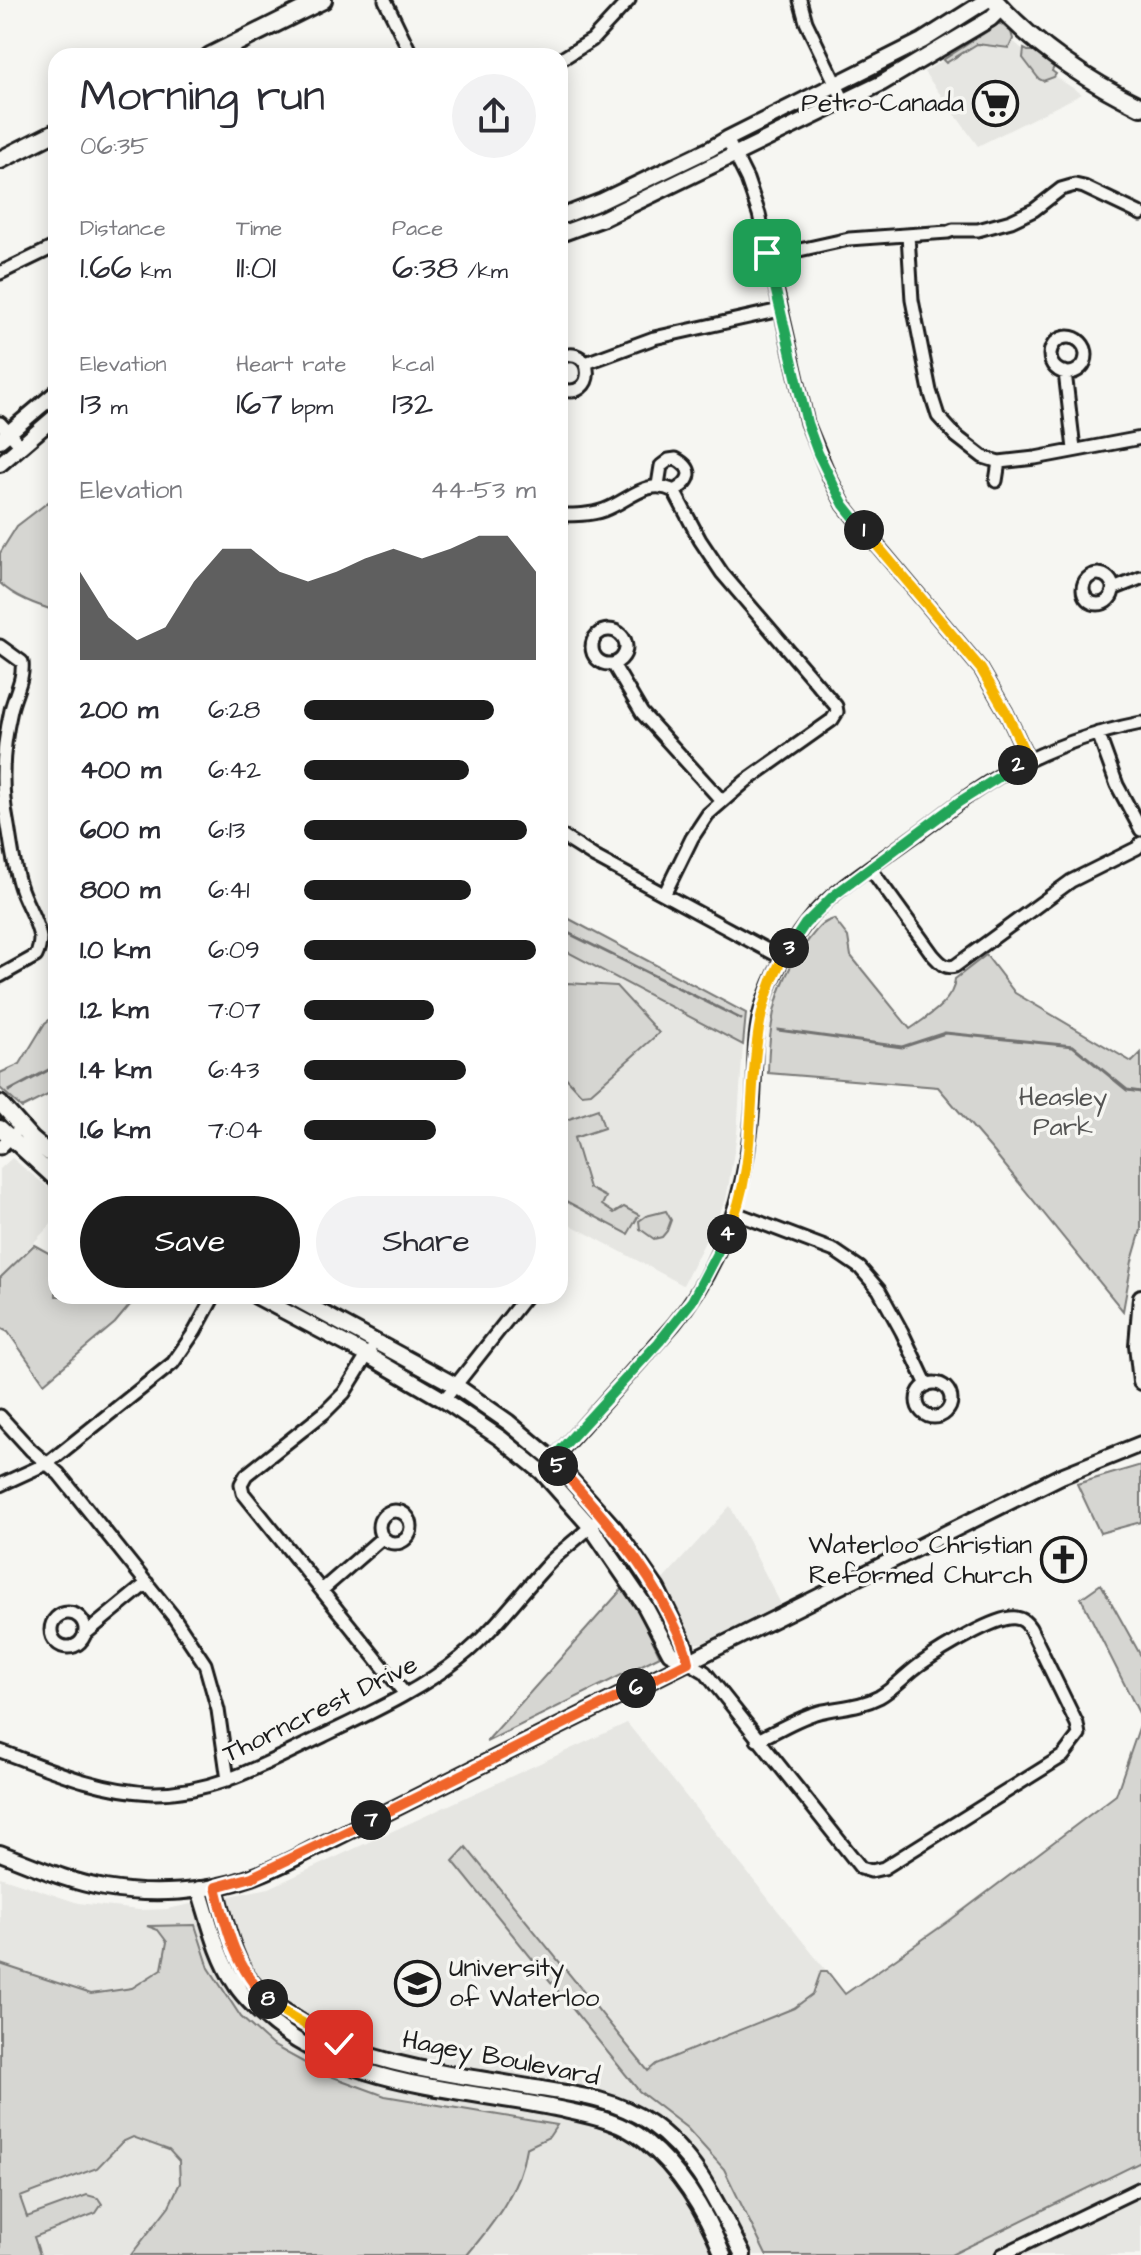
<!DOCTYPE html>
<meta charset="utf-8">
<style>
body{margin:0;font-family:"Architects Daughter",sans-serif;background:#f2f2f3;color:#2b2b33;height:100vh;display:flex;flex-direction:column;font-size:30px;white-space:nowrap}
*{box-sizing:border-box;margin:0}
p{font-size:26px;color:#7c7c81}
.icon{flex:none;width:44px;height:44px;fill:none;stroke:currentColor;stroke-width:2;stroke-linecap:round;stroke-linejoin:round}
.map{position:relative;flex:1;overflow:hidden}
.sheet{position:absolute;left:48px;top:48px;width:520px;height:1256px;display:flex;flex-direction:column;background:#fff;border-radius:24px;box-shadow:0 4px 20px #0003}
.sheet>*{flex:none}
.pin{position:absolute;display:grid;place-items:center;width:68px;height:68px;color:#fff;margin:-34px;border-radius:16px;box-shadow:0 4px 12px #0006}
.km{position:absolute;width:40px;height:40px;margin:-20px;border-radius:50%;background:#222;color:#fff;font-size:22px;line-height:40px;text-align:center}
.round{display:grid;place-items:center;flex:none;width:84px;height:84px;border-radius:42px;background:#f2f2f3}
.head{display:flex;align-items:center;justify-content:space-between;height:136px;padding:0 32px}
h1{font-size:44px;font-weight:600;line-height:60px}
.metrics{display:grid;grid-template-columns:repeat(3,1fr);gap:12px;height:136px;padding:8px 32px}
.metrics div{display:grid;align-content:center}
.metrics b{font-size:34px;font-weight:600}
.metrics small{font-size:22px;font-weight:400}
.metrics p{font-size:22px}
.chart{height:224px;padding:16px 32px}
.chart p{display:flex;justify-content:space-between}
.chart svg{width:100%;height:144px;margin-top:8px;fill:#1c1c1c;opacity:.7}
.action{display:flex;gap:16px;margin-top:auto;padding:16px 32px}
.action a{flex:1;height:92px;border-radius:48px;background:#1c1c1c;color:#fff;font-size:32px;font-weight:600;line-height:92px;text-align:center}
.action a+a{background:#f2f2f3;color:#2b2b33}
ul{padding:0 32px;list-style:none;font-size:26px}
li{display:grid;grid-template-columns:128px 96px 1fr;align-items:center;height:60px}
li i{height:20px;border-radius:10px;background:#1c1c1c}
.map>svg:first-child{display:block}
.built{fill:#e6e6e2}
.green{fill:#d6d6d2;stroke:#797977;stroke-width:2}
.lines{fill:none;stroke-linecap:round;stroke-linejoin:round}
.stream{stroke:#727271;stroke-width:3}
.minor-casing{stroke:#1c1c1c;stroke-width:17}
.tertiary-casing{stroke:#1c1c1c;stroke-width:20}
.secondary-casing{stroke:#1c1c1c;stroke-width:22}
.minor{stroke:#f6f6f2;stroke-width:11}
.tertiary{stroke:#f6f6f2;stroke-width:14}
.secondary{stroke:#f6f6f2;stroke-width:16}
.split-1-casing{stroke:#fff;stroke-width:16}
.split-2-casing{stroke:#fff;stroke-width:16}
.split-3-casing{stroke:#fff;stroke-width:16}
.split-4-casing{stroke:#fff;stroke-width:16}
.split-5-casing{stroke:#fff;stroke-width:16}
.split-6-casing{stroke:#fff;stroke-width:16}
.split-7-casing{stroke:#fff;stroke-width:16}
.split-8-casing{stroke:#fff;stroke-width:16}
.split-9-casing{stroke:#fff;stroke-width:16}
.split-1{stroke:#22a559;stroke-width:10}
.split-2{stroke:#f5b400;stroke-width:10}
.split-3{stroke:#22a559;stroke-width:10}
.split-4{stroke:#f5b400;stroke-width:10}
.split-5{stroke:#22a559;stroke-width:10}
.split-6{stroke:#f0652b;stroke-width:10}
.split-7{stroke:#f0652b;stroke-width:10}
.split-8{stroke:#f0652b;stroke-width:10}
.split-9{stroke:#f5b400;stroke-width:10}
.labels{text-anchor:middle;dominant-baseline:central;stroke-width:7;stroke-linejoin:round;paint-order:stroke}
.poi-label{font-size:26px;fill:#1c1c1c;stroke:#f6f6f2;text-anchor:end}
.park-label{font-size:26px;fill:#545453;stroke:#f6f6f2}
.street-label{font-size:26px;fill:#1c1c1c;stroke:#f6f6f2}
</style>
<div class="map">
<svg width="1141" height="2255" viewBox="0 0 1141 2255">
<rect width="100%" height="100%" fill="#f6f6f2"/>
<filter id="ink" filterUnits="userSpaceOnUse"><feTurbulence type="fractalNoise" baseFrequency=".0125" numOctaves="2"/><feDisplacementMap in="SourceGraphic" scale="16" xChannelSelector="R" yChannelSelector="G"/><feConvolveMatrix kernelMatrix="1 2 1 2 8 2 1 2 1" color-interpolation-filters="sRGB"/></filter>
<g filter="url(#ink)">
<path class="built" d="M 996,27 L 1056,77 L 1082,94 L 978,146 L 924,72 Z
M 560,948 L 743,1045 L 737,1134 L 726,1200 L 683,1285 L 560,1219 Z
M 12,1158 L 56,1194 L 56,1219 L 0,1278 L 0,1169 Z
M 730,1506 L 781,1604 L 704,1643 L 695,1643 L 688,1641 L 659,1584 Z
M 627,1723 L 845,1994 L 1141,1779 L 1141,2255 L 0,2255 L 0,1877 L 78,1903 L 139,1910 L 167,1909 L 269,1888 Z"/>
<path class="green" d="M 1000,23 L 1011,32 L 1013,39 L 1009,48 L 977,44 L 946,63 L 943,60 Z
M 1024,49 L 1028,51 L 1033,51 L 1054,67 L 1052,71 L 1056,74 L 1054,77 L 1043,81 L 1039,79 L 1023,58 Z
M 56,496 L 56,611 C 37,605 14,597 0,583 L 0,553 L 17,526 Z
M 560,914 L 746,1013 L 743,1045 L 560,948 Z
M 834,919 L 848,937 L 851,956 L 910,1029 C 927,1017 954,1001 955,979 L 986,955 L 1015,993 L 1132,1062 L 1141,1053 L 1141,1230 L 1132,1261 L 1123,1311 L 994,1152 L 938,1087 L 768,1073 C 769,1020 776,980 810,938 C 818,928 822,922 834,919 Z
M 567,983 L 616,986 L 659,1033 L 591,1093 L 581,1094 L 560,1071 L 560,987 Z
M 56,1015 L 56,1091 L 22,1108 L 0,1088 L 0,1073 L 20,1064 L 45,1023 Z
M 598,1109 L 604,1128 L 574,1138 L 589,1188 L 606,1197 L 602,1205 L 614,1213 L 624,1207 L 639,1215 L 628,1234 L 562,1199 L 560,1194 L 560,1122 Z
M 666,1211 L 671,1220 L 667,1231 L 662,1237 L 654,1239 L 640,1229 L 639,1221 L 646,1216 Z
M 34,1245 L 56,1257 L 56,1296 L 129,1296 L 135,1299 L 115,1323 L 44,1383 L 8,1332 L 0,1328 L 0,1278 Z
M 1141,1465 L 1141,1522 L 1100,1533 L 1077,1484 Z
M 1101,1584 L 1141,1656 L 1141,1717 L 1081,1598 Z
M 624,1587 L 640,1614 L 660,1656 L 486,1742 Z
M 1141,1722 L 1141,2162 L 951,2255 L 766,2255 L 724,2169 L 687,2128 L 639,2091 L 453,1861 L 466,1847 L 648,2071 L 656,2064 L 794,2008 L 813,1994 L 821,1971 L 827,1971 L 845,1994 L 949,1921 L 1116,1795 Z
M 195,1925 L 209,1968 L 241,2017 L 272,2045 L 325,2074 L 385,2096 L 557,2125 L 549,2137 L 526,2148 C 520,2190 493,2224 467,2255 L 131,2255 L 169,2206 L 180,2183 L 179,2161 L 169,2150 L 133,2137 L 122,2142 L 97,2168 L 20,2197 L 27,2217 L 87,2195 L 98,2198 L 102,2204 L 96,2213 L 34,2237 L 40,2255 L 0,2255 L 0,1964 L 91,1994 L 132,1988 L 162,1969 L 167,1942 L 158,1930 L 147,1926 Z"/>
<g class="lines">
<path class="stream" d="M 560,929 L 741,1019
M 778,1030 L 902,1047 L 945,1033 L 1073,1046 L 1127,1090 L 1141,1092
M 9,1091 L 56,1066"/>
<defs>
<path id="minor" d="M 385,0 L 412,56
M 800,0 L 806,22 L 844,101
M 560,60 L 592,40 L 629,0
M 727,139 L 747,179 L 759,214 L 807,423 L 830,478 L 844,505 L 855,519 L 981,669 L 1006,712 L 1028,759
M 908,235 L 912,300 L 930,391 L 938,416 L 956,436 L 983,457 L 999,462 L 1035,458 L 1141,438
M 768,257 L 849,239 L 948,232 L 953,230 L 978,230 L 1011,221 L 1034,210 L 1061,189 L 1075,185 L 1084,187 L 1141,214
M 0,273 L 56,246
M1050 355a18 18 0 1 1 36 0a18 18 0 1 1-36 0Z
M 560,357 C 596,343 597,402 560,389
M 586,363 L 654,338 L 780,310
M 1065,372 L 1074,449
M 0,423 L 20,445
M 996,481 L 999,462
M 658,485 L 661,466 L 669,460 L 676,459 C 695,469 692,481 674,491
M 560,515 C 575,515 590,515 604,510 C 629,501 647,477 674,491 L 700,540 L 722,573 L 836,706 L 837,712 L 832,720 L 746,781 L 708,814 L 692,838 L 665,893
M1083 589a15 15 0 1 1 30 0a15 15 0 1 1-30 0Z
M 1113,589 L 1141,578
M592 647a17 17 0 1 1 34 0a17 17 0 1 1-34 0Z
M 0,646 L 22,662 C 24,679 15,693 11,710 C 3,745 0,784 7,820 C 11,842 13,865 20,886 C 25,903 38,921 40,938 C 40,945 39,950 36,956 L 0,976
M 613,664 L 642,713 L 722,801
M 1098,733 L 1117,785 L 1141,830
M 560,835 L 595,857 L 782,958
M 870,868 L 933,955 C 940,962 944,969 955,966 L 1071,881 L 1137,848 L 1141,843
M 0,1148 L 15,1133
M 735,1213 L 835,1251 L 860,1268 L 879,1290 L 902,1332 L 927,1385
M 370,1351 L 344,1393 L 324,1413 L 246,1475 L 241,1484 L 243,1493 L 405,1694
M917 1400a17 17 0 1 1 34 0a17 17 0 1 1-34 0Z
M 444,1400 L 526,1296
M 0,1416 L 31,1450 L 59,1474 L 173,1616 L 205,1664 L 218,1710 L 228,1780
M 542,1472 L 674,1324 C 725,1262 747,1186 753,1105 C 756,1072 752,1035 763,1003 C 773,974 788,947 806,923 C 829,892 879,862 910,839 C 932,824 952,807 974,792 C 1025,757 1080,735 1141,723
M 0,1485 L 48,1463 L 173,1363 L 195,1331 L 214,1296
M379 1527a16 16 0 1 1 32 0a16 16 0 1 1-32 0Z
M 322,1590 L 383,1537
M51 1630a17 17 0 1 1 34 0a17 17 0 1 1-34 0Z
M 84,1635 L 147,1583
M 688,1662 L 705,1672 L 861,1868 L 871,1871 L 884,1868 L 1063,1756 L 1079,1735 L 1077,1724 L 1030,1628 C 1026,1622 1023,1619 1016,1618 C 997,1615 939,1651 922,1663 C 907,1673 895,1688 879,1697 C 860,1707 839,1707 819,1712 C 797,1718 778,1731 757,1740
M 0,1751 C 49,1769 98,1791 152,1793 C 215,1794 268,1762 323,1736 C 370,1713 419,1691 460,1658 C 495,1630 521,1592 552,1560 C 568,1545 586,1532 602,1516
M 1002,2255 L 1141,2188"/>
<path id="tertiary" d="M 560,217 L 602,201 L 710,149 L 727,139 L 922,41 L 987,0
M 560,234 L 604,218 L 882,83 L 990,19 L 1001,8
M 0,440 L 56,393
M 0,464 L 56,416
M 0,1103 L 32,1139 L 56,1159
M 0,1128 L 56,1179
M 256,1296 L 367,1355 L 444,1400 L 500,1438 L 542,1472 L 591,1527 L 645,1606 L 670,1653 L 688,1662
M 291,1296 L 455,1385 L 508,1422 L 552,1459 L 615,1529 L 657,1589 L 685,1646 L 688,1662
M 1141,1297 L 1137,1345 L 1141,1382
M 0,1853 C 34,1866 69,1882 105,1888 C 152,1896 207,1893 252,1877 C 275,1869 297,1857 319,1846 L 1061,1476 L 1141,1444
M 216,1887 C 223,1914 232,1955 248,1978 C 262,1997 284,2012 304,2024 C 316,2031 328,2039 341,2045 C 400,2070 466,2076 529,2087 C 572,2094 614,2098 650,2123 C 697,2156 718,2206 743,2255
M 199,1889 C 209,1920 217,1957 236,1985 C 242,1995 252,2004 260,2012 C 339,2087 454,2087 555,2108 C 586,2115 620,2120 645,2141 C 681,2171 706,2212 723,2255"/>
<path id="secondary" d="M 994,0 C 1034,45 1087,81 1141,107
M 210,56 L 323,0
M 0,160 L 56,132"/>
</defs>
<use href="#minor" class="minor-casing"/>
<use href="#tertiary" class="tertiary-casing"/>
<use href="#secondary" class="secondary-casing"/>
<use href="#minor" class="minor"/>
<use href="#tertiary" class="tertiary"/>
<use href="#secondary" class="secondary"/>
</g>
</g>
<g class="lines" filter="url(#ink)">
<defs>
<path id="split-1" d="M 767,253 L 807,423 L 818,453 L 834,486 L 844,505 L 864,530"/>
<path id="split-2" d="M 864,530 L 981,669 L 1006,712 L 1028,759 L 1018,765"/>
<path id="split-3" d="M 789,948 L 805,924 L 833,896 L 959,802 L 1018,765"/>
<path id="split-4" d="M 727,1234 C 770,1142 732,1034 789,948"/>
<path id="split-5" d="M 558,1466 L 552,1459 L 659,1342 L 692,1301 L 727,1234"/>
<path id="split-6" d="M 558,1466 C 600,1513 642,1559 670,1616 C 678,1632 685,1645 688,1662 L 636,1688"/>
<path id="split-7" d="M 371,1820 L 636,1688"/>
<path id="split-8" d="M 268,1999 C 236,1970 226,1927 216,1887 L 252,1877 L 371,1820"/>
<path id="split-9" d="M 268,1999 L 284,2012 L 339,2044"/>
</defs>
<use href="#split-1" class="split-1-casing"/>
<use href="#split-2" class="split-2-casing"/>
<use href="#split-3" class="split-3-casing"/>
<use href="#split-4" class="split-4-casing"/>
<use href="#split-5" class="split-5-casing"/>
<use href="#split-6" class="split-6-casing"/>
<use href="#split-7" class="split-7-casing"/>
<use href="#split-8" class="split-8-casing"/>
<use href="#split-9" class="split-9-casing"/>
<use href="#split-1" class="split-1"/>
<use href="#split-2" class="split-2"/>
<use href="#split-3" class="split-3"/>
<use href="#split-4" class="split-4"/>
<use href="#split-5" class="split-5"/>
<use href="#split-6" class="split-6"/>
<use href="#split-7" class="split-7"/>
<use href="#split-8" class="split-8"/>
<use href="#split-9" class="split-9"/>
</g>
<defs>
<symbol id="supermarket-ring" viewBox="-11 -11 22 22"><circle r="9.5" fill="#f6f6f2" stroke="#1c1c1c" stroke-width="1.5"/><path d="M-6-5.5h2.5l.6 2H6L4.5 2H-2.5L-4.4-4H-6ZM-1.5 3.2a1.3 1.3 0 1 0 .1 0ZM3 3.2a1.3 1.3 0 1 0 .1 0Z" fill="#1c1c1c"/></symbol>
<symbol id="church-ring" viewBox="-11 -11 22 22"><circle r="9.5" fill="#f6f6f2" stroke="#1c1c1c" stroke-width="1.5"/><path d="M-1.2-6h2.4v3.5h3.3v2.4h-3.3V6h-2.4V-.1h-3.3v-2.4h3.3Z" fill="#1c1c1c"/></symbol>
<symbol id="university-ring" viewBox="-11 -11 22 22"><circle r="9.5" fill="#f6f6f2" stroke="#1c1c1c" stroke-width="1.5"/><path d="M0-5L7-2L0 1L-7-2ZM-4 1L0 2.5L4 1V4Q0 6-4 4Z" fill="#1c1c1c"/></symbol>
</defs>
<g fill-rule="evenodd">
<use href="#supermarket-ring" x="970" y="78" width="51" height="51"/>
<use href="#church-ring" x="1038" y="1534" width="51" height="51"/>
<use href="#university-ring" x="392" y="1958" width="51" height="51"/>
</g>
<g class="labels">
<g class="poi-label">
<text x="964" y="103">Petro-Canada</text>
<text x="1032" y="1545">Waterloo Christian<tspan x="1032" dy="30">Reformed Church</tspan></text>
<text x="449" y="1968" text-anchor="start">University<tspan x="449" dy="30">of Waterloo</tspan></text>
</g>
<g class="park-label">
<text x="1063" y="1097">Heasley<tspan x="1063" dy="30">Park</tspan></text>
</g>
<g class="street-label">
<text transform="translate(320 1709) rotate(-26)">Thorncrest Drive</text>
<text transform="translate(501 2058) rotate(11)">Hagey Boulevard</text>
</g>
</g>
</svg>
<div class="pin" style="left:767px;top:253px;background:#1e9e55"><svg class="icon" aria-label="arrive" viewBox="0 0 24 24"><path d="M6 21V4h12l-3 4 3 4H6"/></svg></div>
<div class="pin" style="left:339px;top:2044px;background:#d93025"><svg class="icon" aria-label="check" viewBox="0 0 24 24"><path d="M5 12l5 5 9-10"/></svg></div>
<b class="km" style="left:864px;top:530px">1</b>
<b class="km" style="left:1018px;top:765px">2</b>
<b class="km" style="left:789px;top:948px">3</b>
<b class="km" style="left:727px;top:1234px">4</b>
<b class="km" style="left:558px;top:1466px">5</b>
<b class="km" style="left:636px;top:1688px">6</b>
<b class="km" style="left:371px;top:1820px">7</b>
<b class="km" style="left:268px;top:1999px">8</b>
<section class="sheet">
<div class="head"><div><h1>Morning run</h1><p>06:35</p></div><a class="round"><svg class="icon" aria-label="share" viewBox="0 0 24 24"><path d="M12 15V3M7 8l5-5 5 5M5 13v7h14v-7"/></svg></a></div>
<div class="metrics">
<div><p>Distance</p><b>1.66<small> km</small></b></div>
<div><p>Time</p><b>11:01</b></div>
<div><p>Pace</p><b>6:38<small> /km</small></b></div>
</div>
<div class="metrics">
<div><p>Elevation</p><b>13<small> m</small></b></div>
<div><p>Heart rate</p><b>167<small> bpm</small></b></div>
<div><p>kcal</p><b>132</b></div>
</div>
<div class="chart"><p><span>Elevation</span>44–53 m</p>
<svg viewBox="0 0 160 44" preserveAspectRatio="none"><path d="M0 44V17L10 31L20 38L30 34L40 20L50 10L60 10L70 17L80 20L90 17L100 13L110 10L120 13L130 10L140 6L150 6L160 17V44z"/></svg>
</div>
<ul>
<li><b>200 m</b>6:28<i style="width:82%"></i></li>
<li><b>400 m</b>6:42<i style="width:71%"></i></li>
<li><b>600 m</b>6:13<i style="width:96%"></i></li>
<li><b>800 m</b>6:41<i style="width:72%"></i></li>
<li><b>1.0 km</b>6:09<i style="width:100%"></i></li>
<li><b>1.2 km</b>7:07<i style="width:56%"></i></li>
<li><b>1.4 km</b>6:43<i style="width:70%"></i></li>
<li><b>1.6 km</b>7:04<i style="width:57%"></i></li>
</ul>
<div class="action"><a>Save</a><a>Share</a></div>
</section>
</div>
